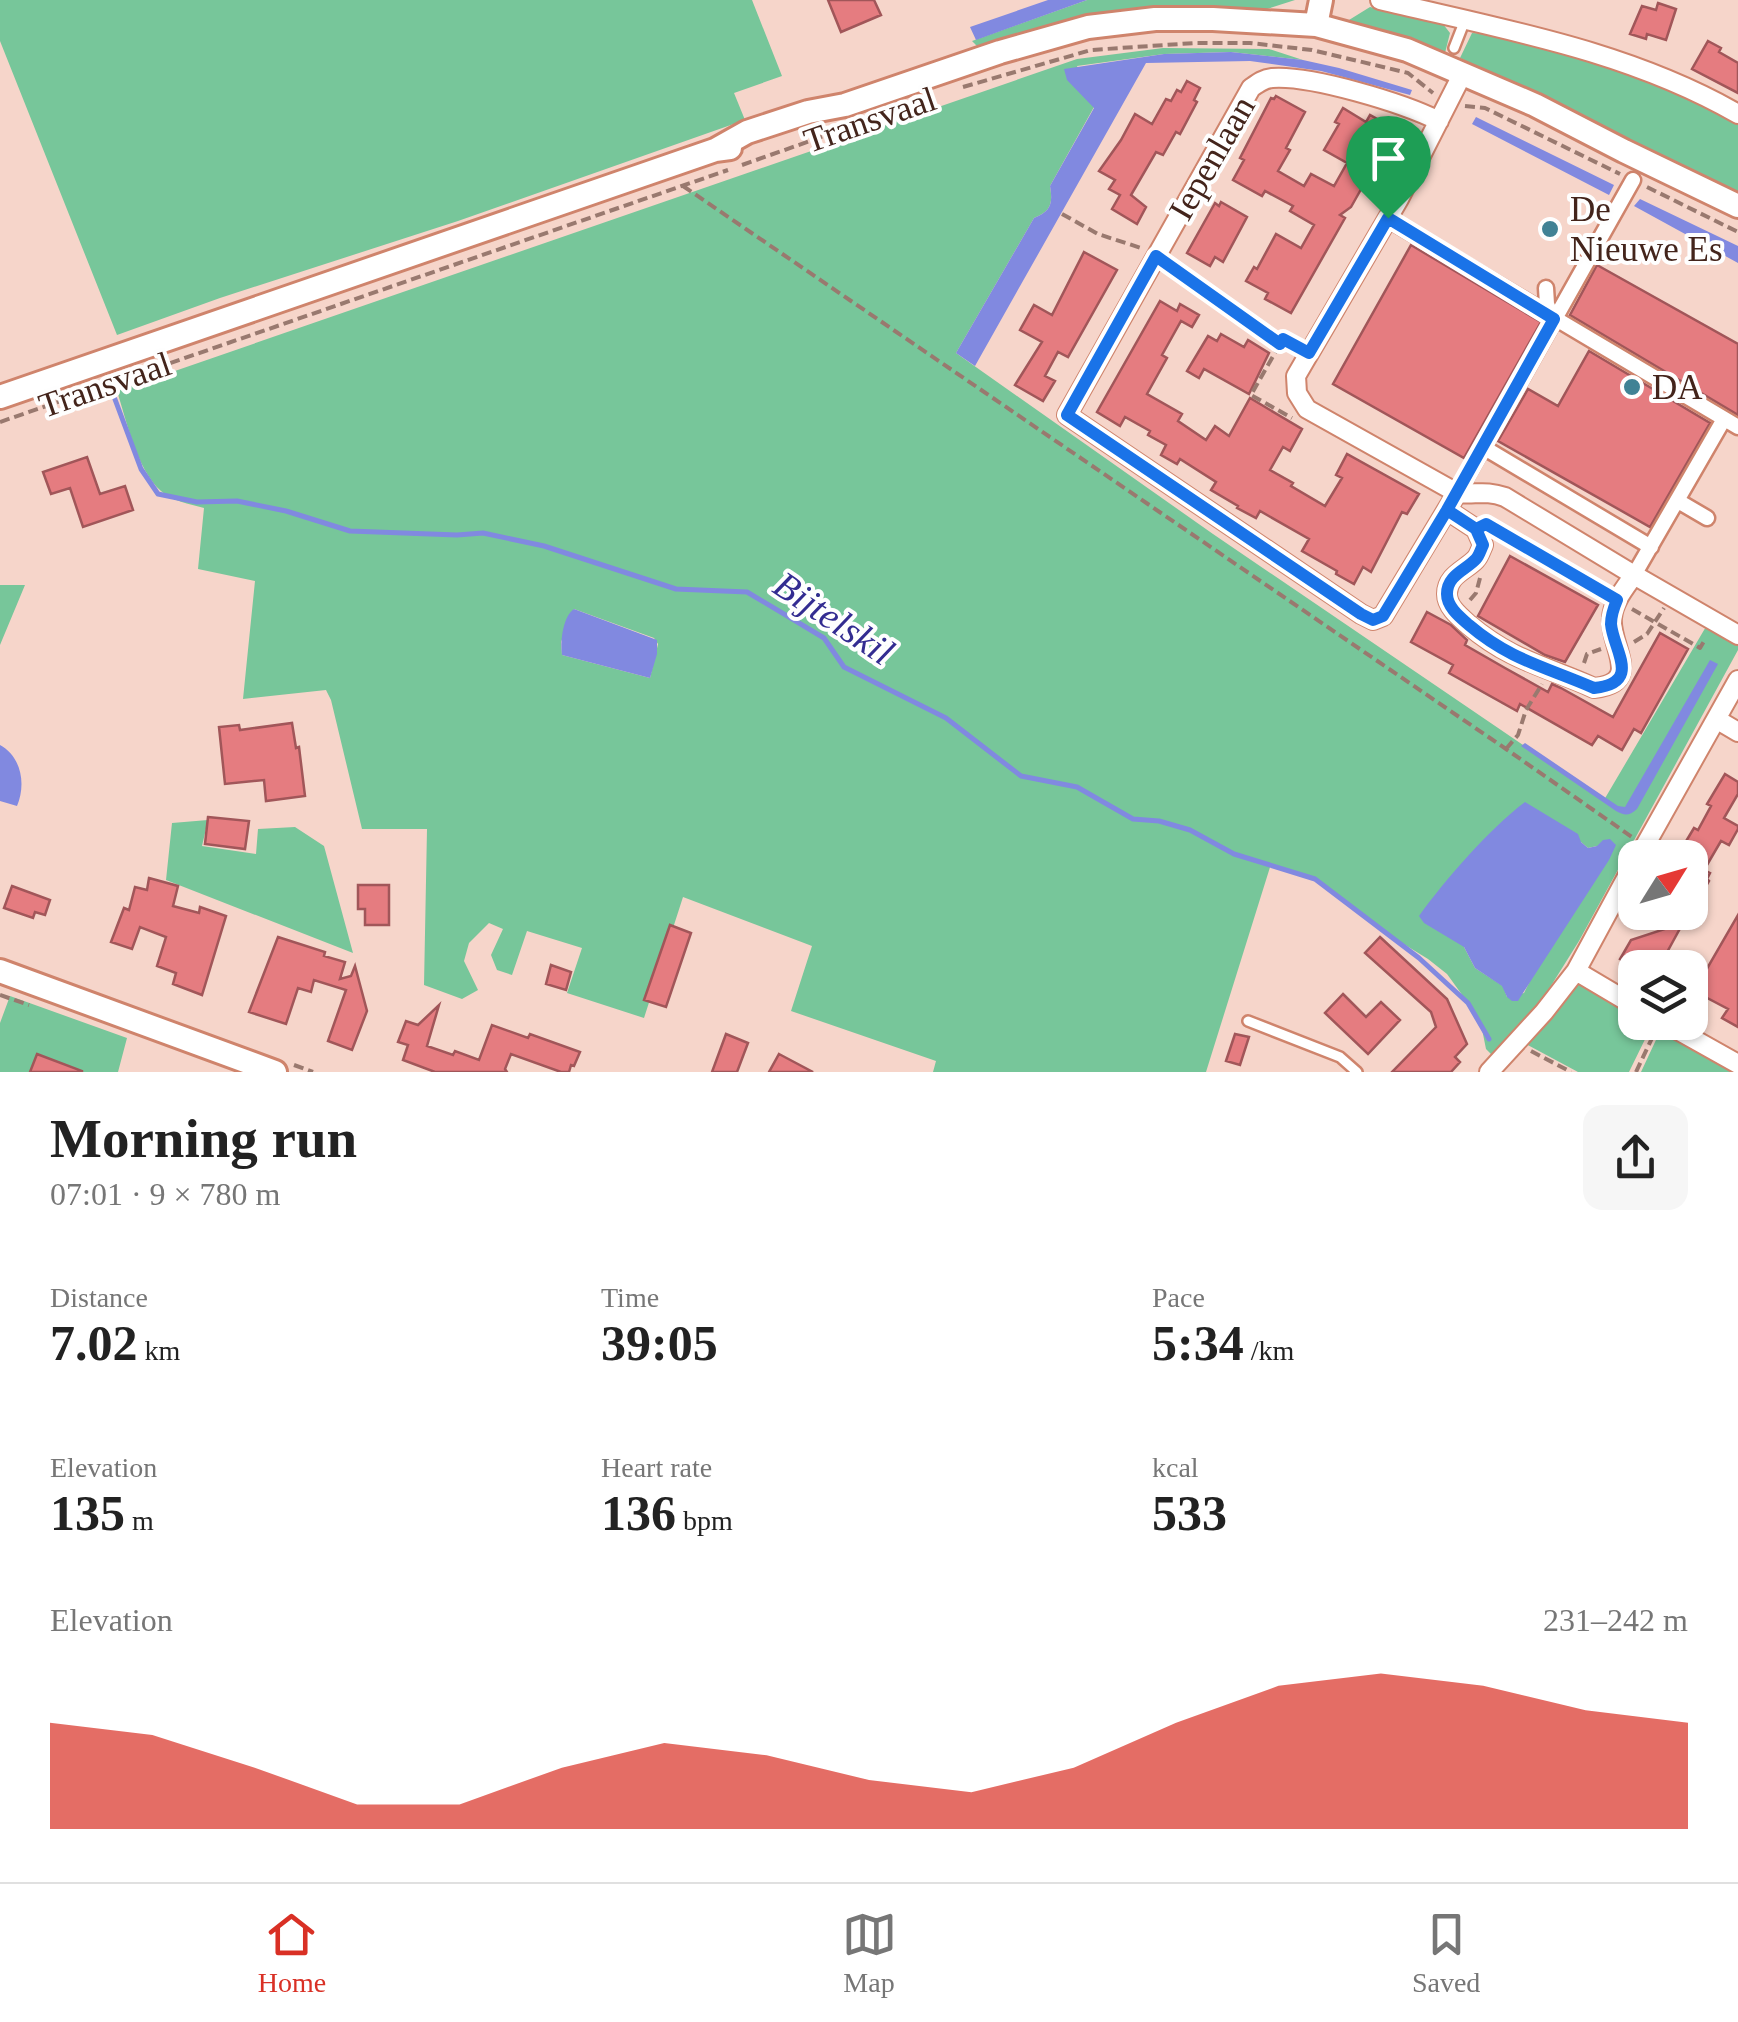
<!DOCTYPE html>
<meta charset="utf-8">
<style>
body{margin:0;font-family:"Times New Roman",serif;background:#f6f6f6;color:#222;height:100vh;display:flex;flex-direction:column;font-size:38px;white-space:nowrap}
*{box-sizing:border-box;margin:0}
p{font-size:32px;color:#767676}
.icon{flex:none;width:55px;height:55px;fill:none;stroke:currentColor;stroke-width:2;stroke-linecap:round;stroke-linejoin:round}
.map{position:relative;height:1072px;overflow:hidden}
.drawer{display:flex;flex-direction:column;background:#fff;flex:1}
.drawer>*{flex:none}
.needle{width:65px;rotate:53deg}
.controls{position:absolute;left:1618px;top:840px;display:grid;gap:20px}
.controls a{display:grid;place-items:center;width:90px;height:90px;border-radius:20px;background:#fff;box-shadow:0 2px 8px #0004;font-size:50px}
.pin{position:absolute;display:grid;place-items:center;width:85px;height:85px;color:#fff;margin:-102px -42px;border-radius:50% 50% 50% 0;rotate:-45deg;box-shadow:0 0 10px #0007}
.pin .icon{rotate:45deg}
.round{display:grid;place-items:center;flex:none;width:105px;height:105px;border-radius:20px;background:#f6f6f6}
.head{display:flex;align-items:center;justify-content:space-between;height:170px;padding:0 50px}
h1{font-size:55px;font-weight:700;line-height:75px}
.metrics{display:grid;grid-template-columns:repeat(3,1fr);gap:15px;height:170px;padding:10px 50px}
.metrics div{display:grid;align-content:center}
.metrics b{font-size:50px;font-weight:700}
.metrics small{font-size:28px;font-weight:400}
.metrics p{font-size:28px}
.chart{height:280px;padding:20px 50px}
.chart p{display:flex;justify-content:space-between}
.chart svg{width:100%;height:180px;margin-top:10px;fill:#d93025;opacity:.7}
.tab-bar{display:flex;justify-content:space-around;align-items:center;height:140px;border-top:2px solid #e0e0e0;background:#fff;font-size:28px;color:#767676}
.tab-bar a{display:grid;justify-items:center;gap:5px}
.tab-bar .selected{color:#d93025}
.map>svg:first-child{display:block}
.green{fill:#77c69a;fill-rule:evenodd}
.water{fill:#8189e0}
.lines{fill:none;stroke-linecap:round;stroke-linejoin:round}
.stream{stroke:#8189e0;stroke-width:5}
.building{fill:#e57c80;stroke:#a15659;stroke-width:2.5}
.service-casing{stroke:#cf846c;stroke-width:14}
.pedestrian-casing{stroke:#cf846c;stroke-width:19}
.minor-casing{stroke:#cf846c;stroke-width:22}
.tertiary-casing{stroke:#cf846c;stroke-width:28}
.path{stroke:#99796f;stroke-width:4;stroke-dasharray:10 5;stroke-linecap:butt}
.service{stroke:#fff;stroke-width:9}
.pedestrian{stroke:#fff;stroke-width:14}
.minor{stroke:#fff;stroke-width:18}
.tertiary{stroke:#fff;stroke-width:22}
.route-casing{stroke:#fff;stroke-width:20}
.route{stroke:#1a73e8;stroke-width:12}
.poi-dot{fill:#418295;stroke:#fefefe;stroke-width:4}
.labels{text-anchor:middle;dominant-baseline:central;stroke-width:8;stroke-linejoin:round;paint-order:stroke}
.street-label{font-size:35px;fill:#43241b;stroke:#fefefe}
.poi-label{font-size:35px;fill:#43241b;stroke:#fefefe;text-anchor:start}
.water-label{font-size:38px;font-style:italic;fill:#332c91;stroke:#fefefe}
</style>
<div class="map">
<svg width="1738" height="1072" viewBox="0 0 1738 1072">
<rect width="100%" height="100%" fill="#f6d5ca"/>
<path class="green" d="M 0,0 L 752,0 L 782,76 L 734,93 L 745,120 L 458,221 L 220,298 L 117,335 L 0,41 Z
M 1087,0 L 1295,0 L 1267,9 L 1200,10 L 981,50 L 972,41 Z
M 1370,7 L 1443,24 L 1450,33 L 1445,53 L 1377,29 L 1358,26 L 1349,20 Z
M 1472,33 L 1490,34 L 1666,82 L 1738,123 L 1738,196 L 1460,58 Z
M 1163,48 L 1269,49 L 1303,60 L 1231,52 L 1164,54 L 1077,66 L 1094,107 L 1050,186 C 1053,204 1051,211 1034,218 L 956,353 L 1213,534 L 1604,800 L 1707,625 L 1738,644 L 1738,650 L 1579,941 L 1544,997 L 1492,1055 L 1486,1049 L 1482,1029 L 1468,1003 L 1447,974 L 1428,959 L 1389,935 L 1325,885 L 1295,871 L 1271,864 L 1206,1072 L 933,1072 L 936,1061 L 791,1011 L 812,946 L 683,897 L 644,1018 L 567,993 L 582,948 L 527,931 L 512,975 L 497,970 L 491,955 L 503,929 L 489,923 L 469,943 L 464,961 L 478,990 L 462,999 L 424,985 L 427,829 L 362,829 L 331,700 L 326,690 L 243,699 L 255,581 L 198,569 L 204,508 C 189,504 172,501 161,491 C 137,470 126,419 117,391 L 1077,59 ZM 574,609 L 654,638 L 658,644 L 650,678 L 562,655 L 561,642 ZM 1581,842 L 1588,848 L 1597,846 L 1524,993 L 1507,997 L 1503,986 L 1475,968 L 1464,947 Z
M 0,585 L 25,585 L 0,645 Z
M 208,820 L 202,846 L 256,854 L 258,829 L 295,827 L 324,846 L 353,953 L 166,880 L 172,823 Z
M 1574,977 L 1635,1012 L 1635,1022 L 1653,1023 L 1629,1072 L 1578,1072 L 1524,1043 Z
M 10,996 L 127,1038 L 118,1072 L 0,1072 L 0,1023 Z
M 1662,1027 L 1738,1072 L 1641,1072 Z"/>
<path class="water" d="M 1048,0 L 1087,0 L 976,40 L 970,27 Z
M 1231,52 L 1303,60 L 1339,68 L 1412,90 L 1410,95 L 1321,71 L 1250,61 L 1146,63 L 975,366 L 956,353 L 1034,218 C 1051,211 1053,204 1050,186 L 1094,108 L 1067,80 L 1064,69 L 1164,54 Z
M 1476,117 L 1614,185 L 1609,195 L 1472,124 Z
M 1640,199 L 1738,246 L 1738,263 L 1634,206 Z
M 574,609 L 657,640 L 657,654 L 650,678 L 562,655 C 560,642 563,616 574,609 Z
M 1710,660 L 1718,664 L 1637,809 C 1629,816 1625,816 1616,811 L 1521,746 L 1525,743 L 1618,806 L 1625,807 Z
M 0,745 C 22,757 26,785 17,806 L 0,801 Z
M 1525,802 L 1578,834 L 1581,842 L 1588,848 L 1597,846 L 1603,840 L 1610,839 L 1616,845 L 1609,860 L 1523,993 L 1518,1001 L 1512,1001 L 1507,997 L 1502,986 L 1475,968 L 1464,947 L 1424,923 L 1419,916 C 1445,880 1489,829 1525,802 Z"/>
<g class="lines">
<path class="stream" d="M 113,394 L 141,469 L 158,494 L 197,502 L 237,501 L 286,511 L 350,531 L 457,535 L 483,533 L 544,546 L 676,589 L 747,592 L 824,638 L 844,667 L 946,718 L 1021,776 L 1077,787 L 1133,819 L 1159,821 L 1190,830 L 1234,854 L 1315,879 L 1419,958 L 1468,1003 L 1489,1039"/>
</g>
<path class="building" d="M 828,0 L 874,0 L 881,15 L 841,32 Z
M 1658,3 L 1676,9 L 1666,40 L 1647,34 L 1646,39 L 1630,34 L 1642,6 L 1656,10 Z
M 1708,41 L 1721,48 L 1719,52 L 1738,63 L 1738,93 L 1692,69 Z
M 1187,81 L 1200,88 L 1194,100 L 1197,102 L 1180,134 L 1176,132 L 1163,155 L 1156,152 L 1131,195 L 1146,207 L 1137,224 L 1112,209 L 1120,195 L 1109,189 L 1115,180 L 1099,171 L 1121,140 L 1135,114 L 1152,124 L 1166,99 L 1171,101 L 1177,90 L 1181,92 Z
M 1276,96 L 1305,112 L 1286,148 L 1290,150 L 1278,171 L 1304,186 L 1311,174 L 1334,186 L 1347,163 L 1324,150 L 1339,124 L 1335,122 L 1343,108 L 1366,122 L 1370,115 L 1395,129 L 1351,207 L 1340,215 L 1345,218 L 1291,313 L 1265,299 L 1268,293 L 1246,281 L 1254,267 L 1257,269 L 1276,234 L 1301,248 L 1314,225 L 1290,211 L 1293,206 L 1265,191 L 1262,196 L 1233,180 L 1244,160 L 1240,158 L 1271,98 L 1274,99 Z
M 1221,202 L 1247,217 L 1223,262 L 1215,257 L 1210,266 L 1187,253 L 1215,203 L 1219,206 Z
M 1411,245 L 1541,322 L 1464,458 L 1333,384 Z
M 1084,252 L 1117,270 L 1068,357 L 1058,352 L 1045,376 L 1055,381 L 1043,401 L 1015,385 L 1042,342 L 1020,330 L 1034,305 L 1052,315 Z
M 1597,265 L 1738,344 L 1738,415 L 1570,315 Z
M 1160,301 L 1177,311 L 1180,304 L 1199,315 L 1192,327 L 1181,321 L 1162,355 L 1167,358 L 1147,394 L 1182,414 L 1178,421 L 1206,440 L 1215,426 L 1229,436 L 1250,398 L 1302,429 L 1290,451 L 1283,447 L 1270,470 L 1293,483 L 1291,486 L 1325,506 L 1342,478 L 1336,475 L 1347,454 L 1419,494 L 1407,514 L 1402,512 L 1371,572 L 1363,567 L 1354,584 L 1336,574 L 1337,571 L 1302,551 L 1309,539 L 1260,511 L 1256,518 L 1237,508 L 1238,506 L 1211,490 L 1216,482 L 1180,459 L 1177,464 L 1161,455 L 1166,445 L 1148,435 L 1150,431 L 1125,417 L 1120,426 L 1097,412 Z
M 1221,334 L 1244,347 L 1248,340 L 1269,353 L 1249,394 L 1204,369 L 1199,378 L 1187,371 L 1208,336 L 1217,341 Z
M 1589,351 L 1710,423 L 1650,527 L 1498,441 L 1528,389 L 1558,406 Z
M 87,457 L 100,494 L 125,486 L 133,510 L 83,527 L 70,488 L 51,494 L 43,472 Z
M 1510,556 L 1598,605 L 1565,662 L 1545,655 L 1478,616 Z
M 1427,612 L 1451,625 L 1467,640 L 1465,645 L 1505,668 L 1548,692 L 1552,684 L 1561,688 L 1613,717 L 1660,633 L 1688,649 L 1641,733 L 1634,729 L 1622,750 L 1598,736 L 1592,745 L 1520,704 L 1517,711 L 1449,673 L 1453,665 L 1411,642 Z
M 292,723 L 296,748 L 299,747 L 305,796 L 266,801 L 264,780 L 225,784 L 219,727 L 239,725 L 240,730 Z
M 1725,774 L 1738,782 L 1738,794 L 1724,818 L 1738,826 L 1738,829 L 1729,845 L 1721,841 L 1704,870 L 1710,873 L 1707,879 L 1709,881 L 1690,914 L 1690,858 L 1676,858 L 1694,828 L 1698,830 L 1711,806 L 1707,804 Z
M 208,817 L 249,821 L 245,849 L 205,844 Z
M 149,878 L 178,886 L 173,906 L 199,913 L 200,907 L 226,916 L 202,995 L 173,984 L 176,973 L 157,966 L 166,937 L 140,927 L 132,949 L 111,942 L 124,908 L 129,910 L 135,887 L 147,890 Z
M 358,885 L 389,885 L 389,925 L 365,925 L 365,909 L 358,909 Z
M 12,886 L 50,900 L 45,915 L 35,912 L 33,918 L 4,908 Z
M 1642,912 L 1689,912 L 1660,965 L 1651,960 L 1647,968 L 1635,968 L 1620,959 L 1631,940 L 1668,928 Z
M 1738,915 L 1738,1027 L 1722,1018 L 1728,1009 L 1694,991 Z
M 670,925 L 691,933 L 666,1007 L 644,1000 Z
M 278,937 L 325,952 L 324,956 L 345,962 L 340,979 L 351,976 L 355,966 L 367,1011 L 352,1050 L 328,1041 L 346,990 L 314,980 L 311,992 L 298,988 L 286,1024 L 249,1012 Z
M 1380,937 L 1447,999 L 1467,1044 L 1455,1057 L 1460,1062 L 1451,1072 L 1392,1072 L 1436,1027 L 1431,1012 L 1365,953 Z
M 551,965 L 571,972 L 566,990 L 546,984 Z
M 1343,994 L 1366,1017 L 1381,1002 L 1400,1020 L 1368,1054 L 1325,1013 Z
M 439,1005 L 427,1046 L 453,1055 L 455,1051 L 479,1060 L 492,1025 L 528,1038 L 530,1034 L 580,1052 L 574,1066 L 571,1065 L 569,1072 L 561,1072 L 511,1054 L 505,1069 L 507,1072 L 435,1072 L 403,1060 L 408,1045 L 398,1042 L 406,1021 L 418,1025 Z
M 726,1034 L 748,1043 L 737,1072 L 712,1072 Z
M 1235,1034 L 1249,1037 L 1240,1065 L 1226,1061 Z
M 37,1054 L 82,1071 L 82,1072 L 30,1072 Z
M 779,1054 L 813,1072 L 769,1072 Z"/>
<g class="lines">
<defs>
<path id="service" d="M 1454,48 L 1465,20
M 1248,1021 L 1340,1057 L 1357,1072"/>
<path id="pedestrian" d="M 1388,219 L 1738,427
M 1546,288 L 1547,304 L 1553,319
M 1483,447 L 1651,547
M 1457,493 L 1633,180
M 1678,501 L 1707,518
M 1634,575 L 1724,419"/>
<path id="minor" d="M 1380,0 C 1502,29 1629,51 1738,114
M 1463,73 L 1399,199 L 1296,376 L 1297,393 L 1307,409 L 1457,493 C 1476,495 1485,490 1505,497 L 1634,575 L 1738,635
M 1439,121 C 1403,103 1311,75 1272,78 C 1263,79 1258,83 1251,88 L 1067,415 L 1361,614 L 1373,620 L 1383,616 L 1457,493
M 1447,510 L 1476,529 L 1483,545 C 1481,549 1479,556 1476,559 C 1466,570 1447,575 1447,594 C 1447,607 1460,617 1469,625 C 1511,661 1546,666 1594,688 C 1644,683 1609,645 1612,618 C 1613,602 1625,588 1634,575
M 1716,719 L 1738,732
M 1638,858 L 1738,680
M 1576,971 L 1635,1006
M 1663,1022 L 1738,1064
M 1489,1072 L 1544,1012 L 1576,971 L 1635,862"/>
<path id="tertiary" d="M 1316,25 L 1321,0
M 715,150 L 747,132 L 808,112 L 845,105 L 1000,52 L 1088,27 L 1155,19 L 1213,19 L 1316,25 L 1407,50 L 1535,105 L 1624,151 L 1738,206
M 0,397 L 715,150 L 730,148
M 0,971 L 275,1072"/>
</defs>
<use href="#service" class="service-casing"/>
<use href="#pedestrian" class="pedestrian-casing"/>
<use href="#minor" class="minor-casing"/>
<use href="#tertiary" class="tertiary-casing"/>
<path class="path" d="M 963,87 L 1091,50 L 1195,43 L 1250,43 L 1312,50 L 1408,73 L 1433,93
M 1465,106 L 1485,108 L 1620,174
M 742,165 L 926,100
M 683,186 L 1506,749 L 1632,837
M 1647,187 L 1738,232
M 1062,214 L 1098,234 L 1141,248
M 1170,266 L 1280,344 L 1283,339 L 1296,346
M 1280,344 L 1251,395 L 1292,418
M 0,422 L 728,170
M 1498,531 L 1602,591
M 1470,600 L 1476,593 L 1480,578
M 1632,609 L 1700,648 L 1706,638
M 1634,642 L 1647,634 L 1664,608
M 1584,663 L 1587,654 L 1601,649
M 1506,749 L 1518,735 L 1526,710 L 1542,684
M 0,995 L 29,1005
M 1531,1051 L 1571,1072
M 294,1065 L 313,1072
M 1636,1072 L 1653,1036"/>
<use href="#service" class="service"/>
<use href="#pedestrian" class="pedestrian"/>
<use href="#minor" class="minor"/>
<use href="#tertiary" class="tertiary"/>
</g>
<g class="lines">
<defs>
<path id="route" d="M 1388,218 L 1309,353 L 1283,339 L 1280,344 L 1156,256 L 1067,415 L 1361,614 L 1373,620 L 1383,616 L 1447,510 L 1476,529 L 1483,545 C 1481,549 1479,556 1476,559 C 1466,570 1447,575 1447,594 C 1447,607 1460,617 1469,625 C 1510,660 1546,667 1594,688 C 1643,683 1613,650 1611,624 C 1611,616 1614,607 1617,600 L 1486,524 L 1476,529 L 1447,510 L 1554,319 L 1388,218"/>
</defs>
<use href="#route" class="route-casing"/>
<use href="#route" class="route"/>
</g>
<g class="poi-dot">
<circle cx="1550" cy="229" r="10"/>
<circle cx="1632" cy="387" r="10"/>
</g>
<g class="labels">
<g class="street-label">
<text transform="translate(870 120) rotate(-19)">Transvaal</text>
<text transform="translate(1212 158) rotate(-60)">Iepenlaan</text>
<text transform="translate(105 385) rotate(-19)">Transvaal</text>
</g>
<g class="poi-label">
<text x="1570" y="209">De<tspan x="1570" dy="40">Nieuwe Es</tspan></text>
<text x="1652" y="387">DA</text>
</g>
<g class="water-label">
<text transform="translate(834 618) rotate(34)">Bijtelskil</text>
</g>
</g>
</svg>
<div class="controls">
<a><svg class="needle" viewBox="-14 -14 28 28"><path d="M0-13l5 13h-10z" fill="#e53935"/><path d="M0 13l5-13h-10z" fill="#767676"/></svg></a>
<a><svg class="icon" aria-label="layers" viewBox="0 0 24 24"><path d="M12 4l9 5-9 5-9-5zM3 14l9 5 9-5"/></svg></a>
</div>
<div class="pin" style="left:1388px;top:218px;background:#1e9e55"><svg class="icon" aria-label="arrive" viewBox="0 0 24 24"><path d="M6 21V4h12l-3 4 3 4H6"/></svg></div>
</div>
<section class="drawer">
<div class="head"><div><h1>Morning run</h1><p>07:01 · 9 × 780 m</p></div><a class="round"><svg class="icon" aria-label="share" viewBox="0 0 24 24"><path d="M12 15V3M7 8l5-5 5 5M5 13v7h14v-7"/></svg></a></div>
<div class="metrics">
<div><p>Distance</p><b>7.02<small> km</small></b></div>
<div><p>Time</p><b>39:05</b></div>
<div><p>Pace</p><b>5:34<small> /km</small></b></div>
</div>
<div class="metrics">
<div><p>Elevation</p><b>135<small> m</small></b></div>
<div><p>Heart rate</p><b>136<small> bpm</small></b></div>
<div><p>kcal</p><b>533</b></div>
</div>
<div class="chart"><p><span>Elevation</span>231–242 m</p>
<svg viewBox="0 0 160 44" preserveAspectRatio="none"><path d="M0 44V18L10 21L20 29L30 38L40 38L50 29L60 23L70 26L80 32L90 35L100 29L110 18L120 9L130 6L140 9L150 15L160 18V44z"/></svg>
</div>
</section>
<nav class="tab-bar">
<a class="selected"><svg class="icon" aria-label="home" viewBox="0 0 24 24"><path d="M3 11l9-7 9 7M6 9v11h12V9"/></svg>Home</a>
<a><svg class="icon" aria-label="map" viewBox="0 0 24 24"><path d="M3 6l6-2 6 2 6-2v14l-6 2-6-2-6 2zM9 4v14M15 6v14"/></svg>Map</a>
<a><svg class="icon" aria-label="saved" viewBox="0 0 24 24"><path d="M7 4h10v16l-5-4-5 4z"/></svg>Saved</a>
</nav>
